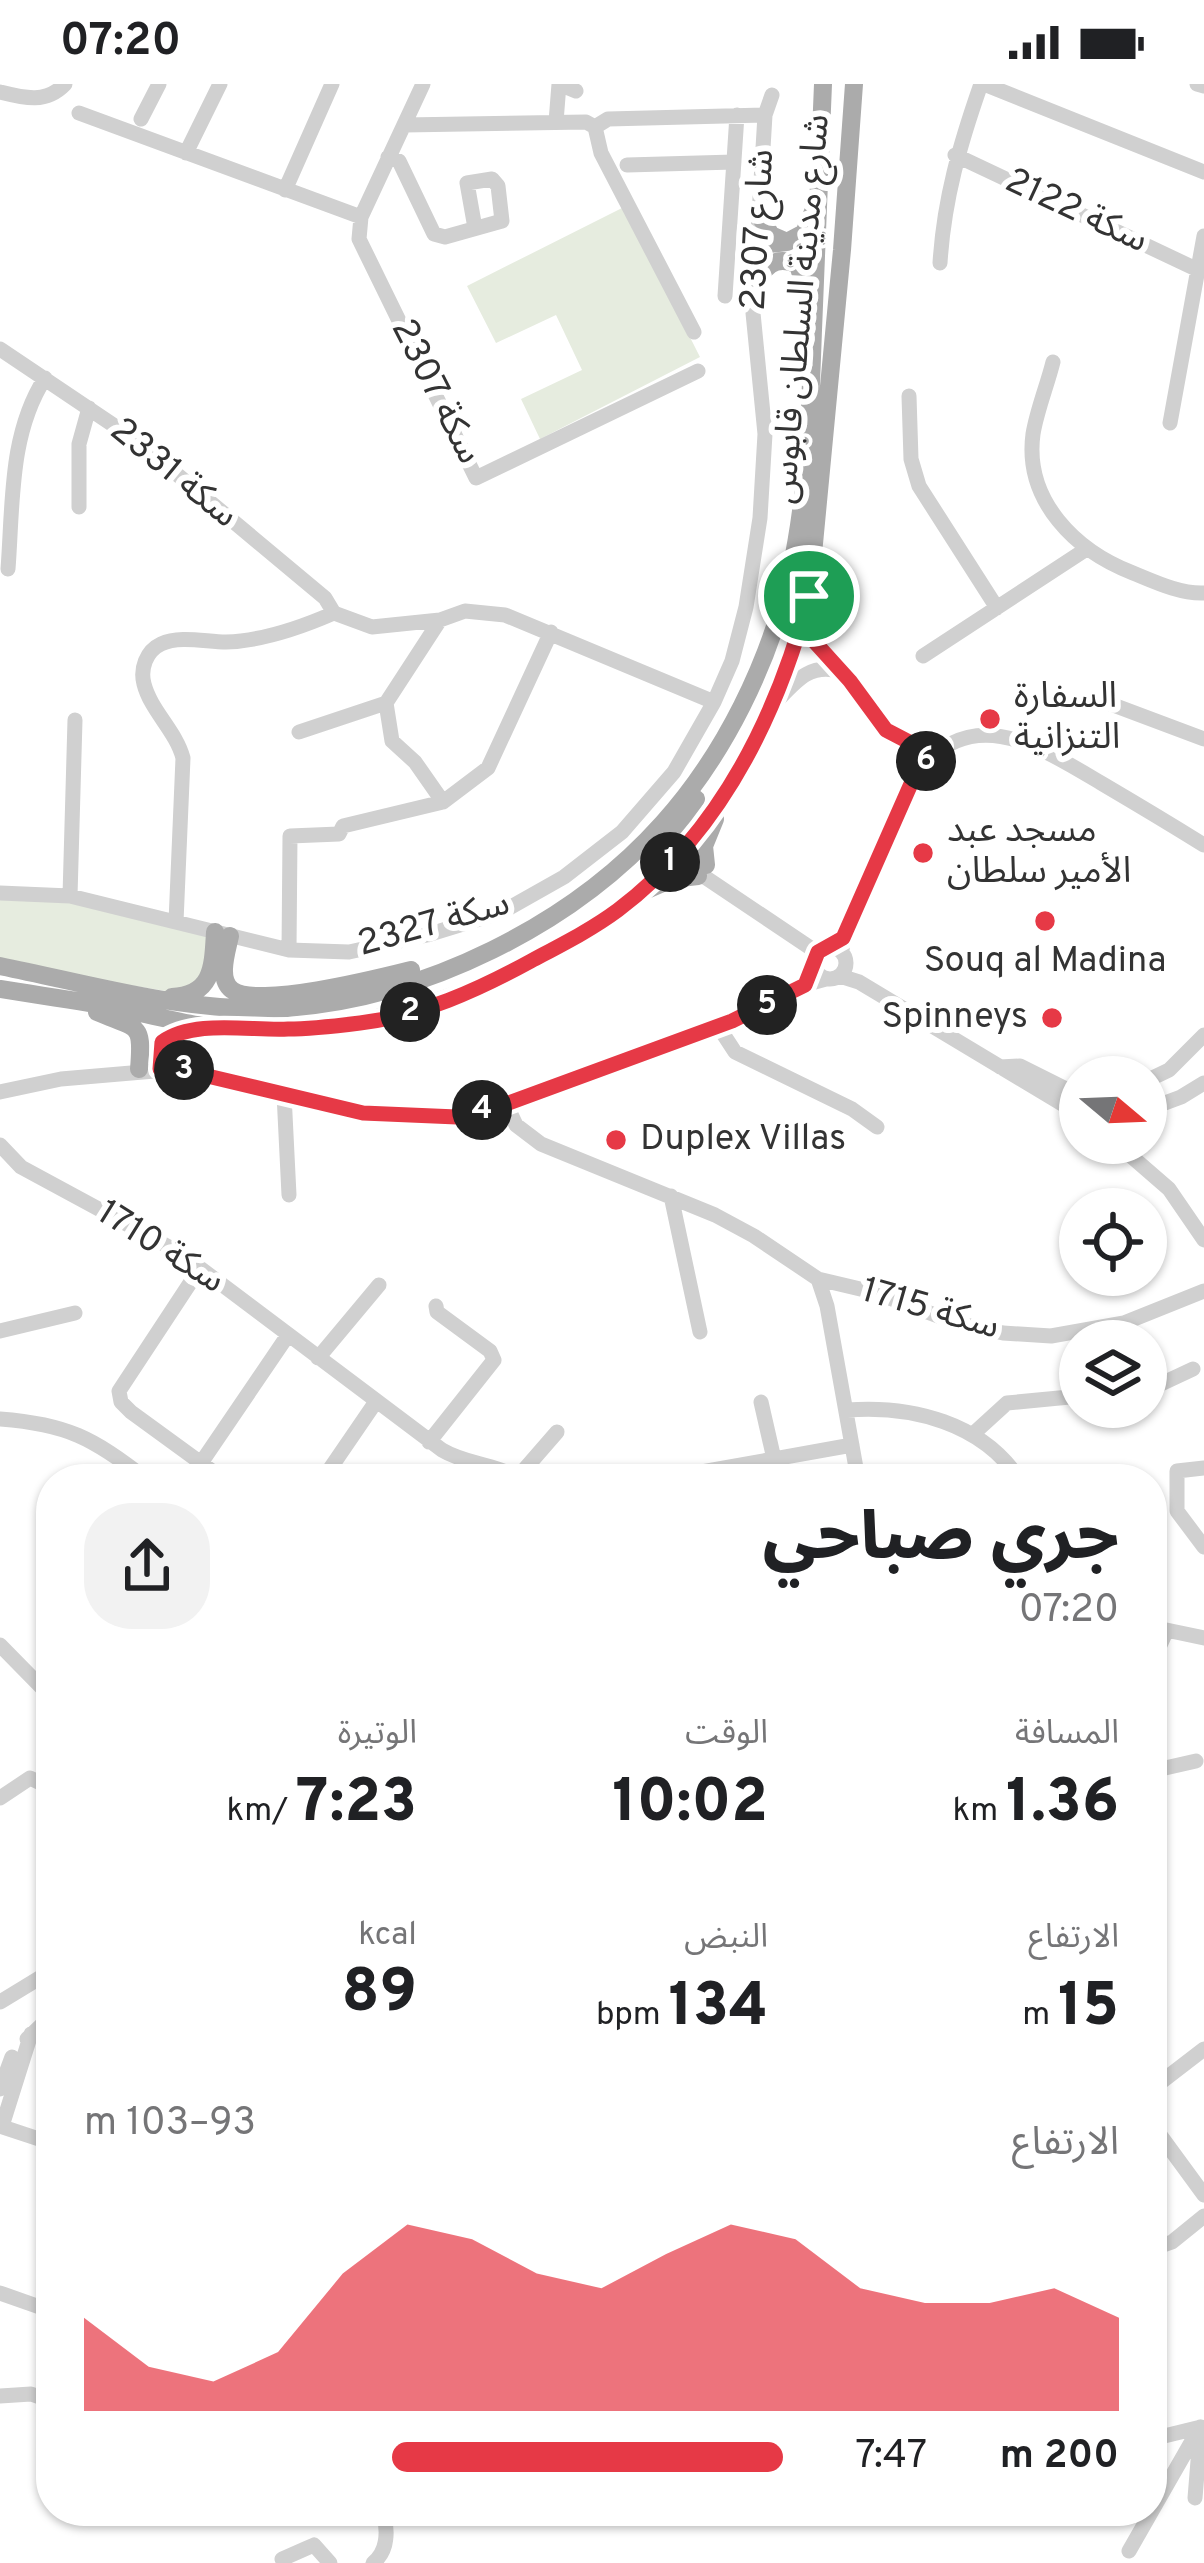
<!DOCTYPE html>
<html lang="ar">
<meta charset="utf-8">
<style>
body{margin:0;font-family:Overpass,"Noto Sans Arabic",sans-serif;background:#f2f2f2;color:#202124;direction:rtl;height:100vh;display:flex;flex-direction:column;font-size:45px;white-space:nowrap}
*{box-sizing:border-box;margin:0}
p{font-size:39px;color:#757577}
.icon{flex:none;width:66px;height:66px;fill:none;stroke:currentColor;stroke-width:2;stroke-linecap:round;stroke-linejoin:round}
.map{position:relative;flex:1;overflow:hidden;direction:ltr}
.drawer{position:absolute;left:36px;top:1380px;width:1131px;height:1062px;display:flex;flex-direction:column;background:#fff;border-radius:48px;box-shadow:0 3px 9px #0004;direction:rtl}
.drawer>*{flex:none}
.needle{width:78px;rotate:109deg}
.controls{position:absolute;left:1059px;top:972px;display:grid;gap:24px}
.controls a{display:grid;place-items:center;width:108px;height:108px;border-radius:50%;background:#fff;box-shadow:0 3px 9px #0004;font-size:60px}
.pin{position:absolute;display:grid;place-items:center;width:102px;height:102px;color:#fff;margin:-51px;border:6px solid #fff;border-radius:50%;box-shadow:0 3px 12px #0007}
.km{position:absolute;width:60px;height:60px;margin:-30px;border-radius:50%;background:#222;color:#fff;font-size:33px;line-height:60px;text-align:center}
.round{display:grid;place-items:center;flex:none;width:126px;height:126px;border-radius:48px;background:#f2f2f2}
.summary{display:flex;align-items:center;justify-content:space-between;height:204px;padding:0 48px}
h1{font-size:66px;font-weight:800;line-height:90px}
.metrics{display:grid;grid-template-columns:repeat(3,1fr);gap:18px;height:204px;padding:12px 48px}
.metrics div{display:grid;align-content:center}
.metrics b{font-size:60px;font-weight:800}
.metrics small{font-size:33px;font-weight:400}
.metrics p{font-size:33px}
.chart{height:336px;padding:24px 48px}
.chart p{display:flex;justify-content:space-between}
.chart svg{width:100%;height:216px;margin-top:12px;fill:#e63946;opacity:.7}
ul{padding:0 48px;list-style:none;font-size:39px}
li{display:grid;grid-template-columns:192px 144px 1fr;align-items:center;height:90px}
li i{height:30px;border-radius:15px;background:#e63946}
.status{display:flex;justify-content:space-between;align-items:center;height:84px;padding:0 60px;background:#fff;direction:ltr}
.status svg{height:33px;fill:currentColor}
.map>svg:first-child{display:block}
.green{fill:#e6ecdf}
.lines{fill:none;stroke-linecap:round;stroke-linejoin:round}
.minor{stroke:#d0d0d0;stroke-width:15}
.major{stroke:#ababab;stroke-width:18}
.route-casing{stroke:#fff;stroke-width:24}
.route{stroke:#e63946;stroke-width:15}
.poi-dot{fill:#e63946;stroke:#fff;stroke-width:4.5}
.labels{text-anchor:middle;dominant-baseline:central;stroke-width:12;stroke-linejoin:round;paint-order:stroke}
.street-label{font-size:36px;fill:#333;stroke:#fff}
.poi-label{font-size:36px;fill:#333;stroke:#fff;text-anchor:start}
</style>
<div class="status"><b>07:20</b><svg viewBox="0 0 49 12"><path d="M0 12V9h3v3zM5 12V6h3v6zM10 12V3h3v9zM15 12V0h3v12zM26 1h20v11H26zM47 4h2v5h-2z"/></svg></div>
<div class="map">
<svg width="1204" height="2479" viewBox="0 0 1204 2479">
<rect width="100%" height="100%" fill="#fff"/>
<path class="green" d="M 624,123 L 700,273 L 540,355 L 521,315 L 582,286 L 556,231 L 496,259 L 467,202 Z
M 0,810 L 69,813 L 214,849 L 213,866 L 190,911 L 0,880 Z"/>
<g class="lines">
<path class="minor" d="M 423,0 L 361,133 L 359,155 L 476,394 L 698,287
M 559,0 L 576,7
M 984,0 L 1204,88
M 1197,0 L 1204,2
M 0,8 C 24,14 46,20 65,0
M 79,29 L 361,133
M 141,35 L 159,0
M 556,38 L 559,0
M 404,41 L 586,38 L 595,43 L 608,35 L 765,31
M 595,43 L 601,69 L 694,248
M 186,69 L 220,0
M 955,71 L 1196,185
M 388,73 L 399,77 L 434,150 L 445,153 L 502,137 L 498,102 L 492,95 L 467,99 L 475,144
M 627,81 L 734,78
M 285,106 L 332,0
M 940,179 C 944,115 960,60 981,0
M 725,212 L 737,31
M 0,265 L 137,357 L 325,514 L 334,529
M 1053,278 C 1047,302 1037,326 1033,350 C 1024,417 1076,467 1133,489 C 1155,498 1180,510 1204,509
M 909,312 L 911,375 L 919,402 L 997,524
M 1170,339 L 1204,152
M 79,423 L 79,360 L 89,324
M 8,485 C 13,420 9,350 45,294
M 809,526 L 812,555 L 819,567 L 850,597 L 886,646 L 909,658 L 942,662
M 334,529 L 372,543 L 440,536 L 465,527 L 505,531 L 714,618
M 440,536 L 386,619 L 392,657 L 415,678 L 443,718
M 923,572 L 1085,466
M 1100,616 L 1204,655
M 777,617 C 796,597 810,579 839,587
M 299,648 L 386,619
M 675,773 L 818,869
M 0,809 L 70,812 L 289,866 L 349,868 L 427,851 L 502,828 L 564,793 L 622,748 L 674,688 L 714,618 L 732,577 L 746,523 L 760,434 L 765,350 L 753,229 L 765,31 L 772,11
M 70,812 L 75,636
M 176,838 L 183,674 C 176,647 151,627 144,600 C 140,585 146,567 161,560 C 180,551 206,558 226,558 C 262,557 302,543 334,529
M814 879a16 16 0 1 1 32 0a16 16 0 1 1-32 0Z
M 289,866 L 290,752 L 339,750 L 343,742 L 443,718 L 488,684 L 551,548
M 842,868 L 843,853 L 914,693 C 970,617 1037,661 1101,699 C 1135,719 1170,740 1204,761
M 840,892 L 859,898 L 1064,1021 L 1080,1025
M 718,942 L 735,968 L 852,1025 L 877,1043
M 1000,983 L 1020,982 L 1080,1012
M 1146,997 L 1169,986 L 1204,951
M 0,1008 L 61,995 L 178,985 L 363,1029 L 457,1033 L 506,1020 L 732,937 L 804,901 L 826,895
M 284,1010 L 289,1111
M 506,1020 L 516,1041 L 541,1060 L 715,1131 L 754,1152 L 818,1195 L 873,1208 L 957,1239 L 1003,1249 L 1051,1252 L 1124,1239 L 1204,1207
M 1146,1026 L 1181,1013 L 1204,999
M 1116,1059 L 1169,1105 L 1204,1156
M 0,1061 L 21,1083 L 180,1169 L 442,1366 C 467,1381 494,1379 519,1395
M 671,1112 L 700,1248
M 200,1184 L 119,1307 L 121,1318 L 131,1328 L 223,1395
M 818,1195 L 827,1222 L 858,1395
M 0,1247 L 75,1229
M 318,1274 L 379,1201
M 1146,1307 L 1193,1285
M 761,1318 L 774,1375
M 847,1326 C 912,1321 982,1339 1019,1395
M 0,1335 C 67,1340 93,1354 146,1395
M 973,1350 L 1007,1319 L 1080,1312
M 429,1358 L 494,1276 L 490,1267 L 437,1228 L 436,1222
M 201,1379 L 288,1251
M 1204,1384 L 1177,1387 L 1177,1427 L 1204,1463
M 517,1394 L 557,1348
M 323,1395 L 375,1319
M 662,1395 L 852,1361
M 1152,1543 L 1204,1554
M 0,1561 L 51,1613
M 1152,1579 L 1166,1548
M 1152,1687 L 1196,1677
M 0,1714 L 30,1694 L 51,1704
M 0,1918 L 51,1887
M 27,1955 L 51,1932
M 0,2005 L 12,1973
M 1152,2005 L 1204,1965
M 1152,2040 L 1204,2111
M 0,2042 L 51,2059
M 2,2042 L 31,1950
M 1152,2165 L 1172,2158 L 1204,2132
M 0,2209 L 51,2227
M 0,2312 L 31,2310 L 51,2317
M 1152,2355 L 1201,2343
M 1195,2414 L 1200,2352
M 1129,2467 L 1200,2343
M 282,2475 L 314,2461 L 330,2479
M 373,2479 C 388,2467 388,2449 384,2431 L 378,2427"/>
<path class="major" d="M 758,129 L 771,151 L 787,158 L 804,149 L 815,123
M 755,168 L 769,160 L 787,158
M 753,205 C 764,183 774,170 798,181 L 809,216
M 675,773 L 671,756 L 696,715
M 706,781 L 704,762 L 715,735
M 649,805 L 672,795 L 698,792
M 230,852 C 227,867 217,895 232,906 C 256,925 379,894 411,886
M 0,882 C 95,901 190,930 287,924 C 424,914 572,841 663,739 C 725,670 769,579 790,490 C 808,409 810,328 813,246 C 816,164 820,82 823,0
M 0,905 C 42,912 85,917 126,926 C 165,934 203,945 243,946 C 348,948 440,926 532,876 C 561,860 591,846 618,825 C 720,748 778,633 809,512 L 842,166 L 854,0
M 172,913 C 213,911 213,883 215,848
M 97,928 C 139,946 143,938 139,985
M 160,985 L 162,958 L 173,950 L 199,947"/>
</g>
<g class="lines">
<defs>
<path id="route" d="M 809,512 L 812,555 L 850,597 L 886,646 L 909,658 L 942,662 L 914,693 L 843,854 L 818,868 L 805,901 L 732,937 L 506,1020 L 457,1033 L 363,1029 L 178,985 L 160,985 L 162,958 C 194,935 250,947 288,945 C 312,945 336,942 360,939 C 421,932 478,906 531,877 C 561,861 591,846 618,826 C 720,749 777,632 809,512 Z"/>
</defs>
<use href="#route" class="route-casing"/>
<use href="#route" class="route"/>
</g>
<g class="poi-dot">
<circle cx="990" cy="635" r="12"/>
<circle cx="923" cy="769" r="12"/>
<circle cx="1045" cy="837" r="12"/>
<circle cx="1052" cy="934" r="12"/>
<circle cx="616" cy="1056" r="12"/>
</g>
<g class="labels">
<g class="street-label">
<text transform="translate(1076 128) rotate(25)">سكة 2122</text>
<text transform="translate(759 146) rotate(-87)">2307 شارع</text>
<text transform="translate(802 225) rotate(-85)">شارع مدينة السلطان قابوس</text>
<text transform="translate(435 308) rotate(63)">سكة 2307</text>
<text transform="translate(173 390) rotate(39)">سكة 2331</text>
<text transform="translate(434 841) rotate(-16)">سكة 2327</text>
<text transform="translate(160 1164) rotate(32)">سكة 1710</text>
<text transform="translate(930 1226) rotate(16)">سكة 1715</text>
</g>
<g class="poi-label">
<text x="1014" y="614">السفارة<tspan x="1014" dy="41">التنزانية</tspan></text>
<text x="947" y="748">مسجد عبد<tspan x="947" dy="41">الأمير سلطان</tspan></text>
<text x="1045" y="878" text-anchor="middle">Souq al Madina</text>
<text x="1028" y="934" text-anchor="end">Spinneys</text>
<text x="640" y="1056">Duplex Villas</text>
</g>
</g>
</svg>
<div class="controls">
<a><svg class="needle" viewBox="-14 -14 28 28"><path d="M0-13l5 13h-10z" fill="#e53935"/><path d="M0 13l5-13h-10z" fill="#757577"/></svg></a>
<a><svg class="icon" aria-label="locate" viewBox="0 0 24 24"><circle cx="12" cy="12" r="6"/><path d="M12 2v4M12 18v4M2 12h4M18 12h4"/></svg></a>
<a><svg class="icon" aria-label="layers" viewBox="0 0 24 24"><path d="M12 4l9 5-9 5-9-5zM3 14l9 5 9-5"/></svg></a>
</div>
<div class="pin" style="left:809px;top:512px;background:#1e9e55"><svg class="icon" aria-label="arrive" viewBox="0 0 24 24"><path d="M6 21V4h12l-3 4 3 4H6"/></svg></div>
<b class="km" style="left:670px;top:778px">1</b>
<b class="km" style="left:410px;top:928px">2</b>
<b class="km" style="left:184px;top:986px">3</b>
<b class="km" style="left:482px;top:1026px">4</b>
<b class="km" style="left:767px;top:921px">5</b>
<b class="km" style="left:926px;top:677px">6</b>
<section class="drawer">
<div class="summary"><div><h1>جري صباحي</h1><p>07:20</p></div><a class="round"><svg class="icon" aria-label="share" viewBox="0 0 24 24"><path d="M12 15V3M7 8l5-5 5 5M5 13v7h14v-7"/></svg></a></div>
<div class="metrics">
<div><p>المسافة</p><b>1.36<small> km</small></b></div>
<div><p>الوقت</p><b>10:02</b></div>
<div><p>الوتيرة</p><b>7:23<small> /km</small></b></div>
</div>
<div class="metrics">
<div><p>الارتفاع</p><b>15<small> m</small></b></div>
<div><p>النبض</p><b>134<small> bpm</small></b></div>
<div><p>kcal</p><b>89</b></div>
</div>
<div class="chart"><p><span>الارتفاع</span>93–103 m</p>
<svg viewBox="0 0 160 44" preserveAspectRatio="none"><path d="M0 44V25L10 35L20 38L30 32L40 16L50 6L60 9L70 16L80 19L90 12L100 6L110 9L120 19L130 22L140 22L150 19L160 25V44z"/></svg>
</div>
<ul>
<li><b>200 m</b>7:47<i style="width:56%"></i></li>
</ul>
</section>
</div>
